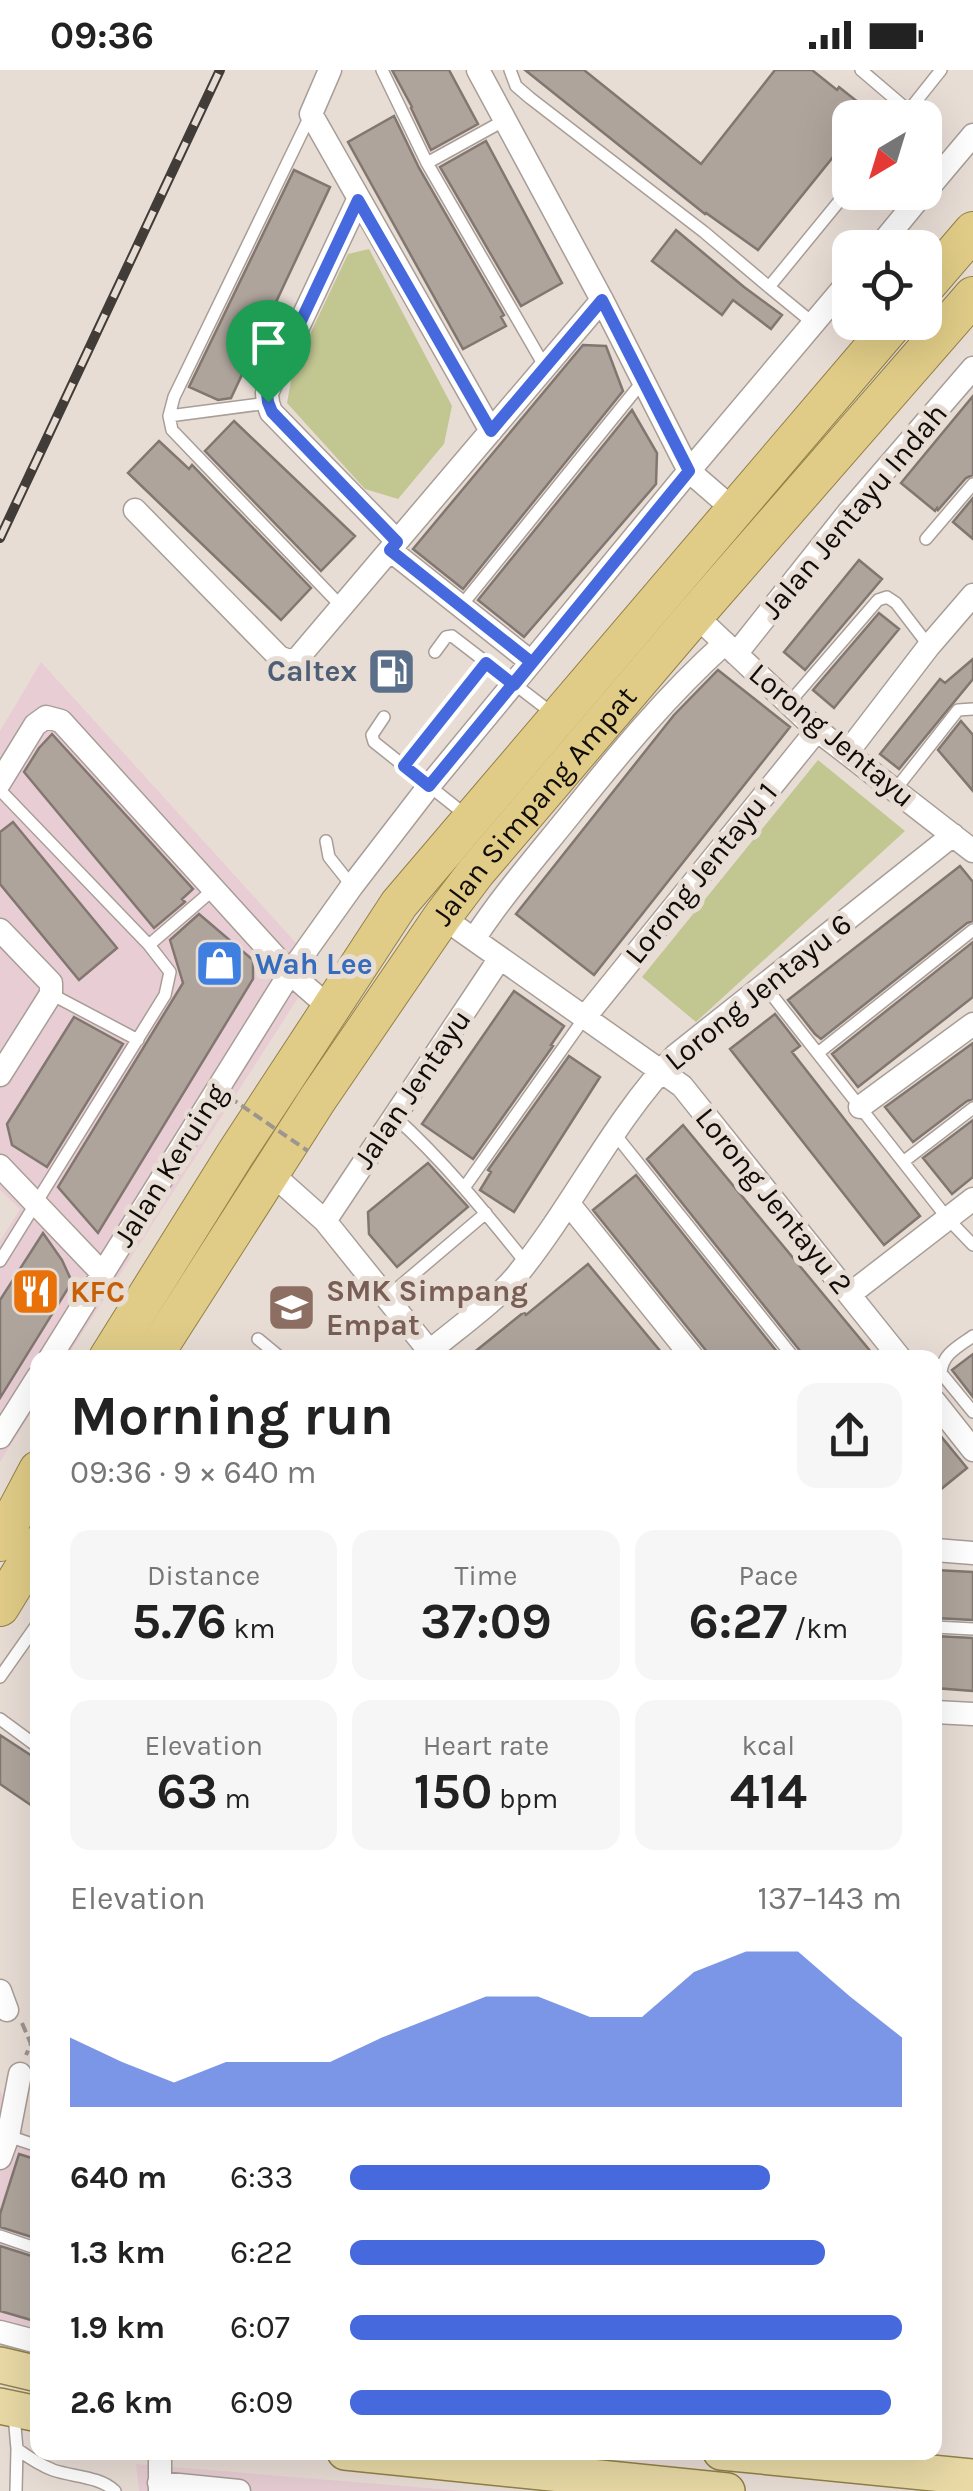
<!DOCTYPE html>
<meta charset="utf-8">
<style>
body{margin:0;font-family:Karla,sans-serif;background:#f6f6f6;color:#222;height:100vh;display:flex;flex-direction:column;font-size:38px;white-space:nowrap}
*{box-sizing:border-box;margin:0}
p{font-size:32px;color:#767676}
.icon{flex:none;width:55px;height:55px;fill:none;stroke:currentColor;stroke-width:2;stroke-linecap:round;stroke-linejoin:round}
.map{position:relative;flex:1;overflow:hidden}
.side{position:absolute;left:30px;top:1280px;width:912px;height:1110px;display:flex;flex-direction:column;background:#fff;border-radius:20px;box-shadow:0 10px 40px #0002}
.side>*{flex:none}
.needle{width:65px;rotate:218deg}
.tools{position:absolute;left:832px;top:30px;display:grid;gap:20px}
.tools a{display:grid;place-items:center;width:110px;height:110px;border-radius:20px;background:#fff;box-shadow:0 10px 40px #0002;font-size:50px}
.pin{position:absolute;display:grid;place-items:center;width:85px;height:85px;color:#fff;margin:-102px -42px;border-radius:50% 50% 50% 0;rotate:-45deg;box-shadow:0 0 10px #0007}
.pin .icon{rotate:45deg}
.round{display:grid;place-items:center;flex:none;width:105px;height:105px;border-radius:20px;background:#f6f6f6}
.headline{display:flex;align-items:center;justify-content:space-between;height:170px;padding:0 40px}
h1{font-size:55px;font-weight:700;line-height:75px}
.stats{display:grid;grid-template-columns:repeat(3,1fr);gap:15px;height:170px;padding:10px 40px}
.stats div{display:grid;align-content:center;border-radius:20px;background:#f6f6f6;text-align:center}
.stats b{font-size:50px;font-weight:700}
.stats small{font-size:28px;font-weight:400}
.stats p{font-size:28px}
.chart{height:280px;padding:20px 40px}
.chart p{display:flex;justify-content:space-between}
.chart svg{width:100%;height:180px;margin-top:10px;fill:#466add;opacity:.7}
ul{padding:0 40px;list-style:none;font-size:32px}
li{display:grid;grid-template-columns:160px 120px 1fr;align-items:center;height:75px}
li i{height:25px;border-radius:12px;background:#466add}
.status{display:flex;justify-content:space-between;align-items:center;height:70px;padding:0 50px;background:#fff;direction:ltr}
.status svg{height:28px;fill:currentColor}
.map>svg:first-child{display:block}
.commercial{fill:#e8ced4}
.green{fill:#c2c691}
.building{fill:#aea49c;stroke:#817770;stroke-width:2.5}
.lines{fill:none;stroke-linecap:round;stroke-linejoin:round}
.service-casing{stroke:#a89e97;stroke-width:14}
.minor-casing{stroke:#a89e97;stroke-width:25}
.primary-casing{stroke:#928147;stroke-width:38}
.trunk-casing{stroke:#928147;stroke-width:40}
.path{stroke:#9d958f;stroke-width:4;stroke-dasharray:10 5;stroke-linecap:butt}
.service{stroke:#fff;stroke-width:11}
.minor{stroke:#fff;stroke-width:22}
.primary{stroke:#e8d9a5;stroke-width:35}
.trunk{stroke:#e0cc87;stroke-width:38}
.rail-casing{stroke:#413c38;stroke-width:10}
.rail{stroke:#e8ddd5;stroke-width:6;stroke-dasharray:19;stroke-linecap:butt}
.path-bridge{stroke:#9d958f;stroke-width:4;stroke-dasharray:10 5;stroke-linecap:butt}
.route-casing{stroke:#fff;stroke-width:20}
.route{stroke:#466add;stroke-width:12}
.labels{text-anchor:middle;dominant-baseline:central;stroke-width:10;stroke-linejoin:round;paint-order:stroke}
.street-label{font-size:30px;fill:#0f0c09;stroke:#e8ddd5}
.service-label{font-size:30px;font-weight:bold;fill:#4e5e75;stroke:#e8ddd5;text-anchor:end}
.shop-label{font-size:30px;font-weight:bold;fill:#366cbe;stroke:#e8ddd5;text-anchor:start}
.education-label{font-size:30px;font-weight:bold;fill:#785e54;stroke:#e8ddd5;text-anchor:start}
.food-label{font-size:30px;font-weight:bold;fill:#c56008;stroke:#e8ddd5;text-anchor:start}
</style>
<div class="status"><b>09:36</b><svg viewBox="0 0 49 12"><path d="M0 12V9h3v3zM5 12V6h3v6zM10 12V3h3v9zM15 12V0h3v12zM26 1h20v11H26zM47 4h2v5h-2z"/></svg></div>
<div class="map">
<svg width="973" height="2421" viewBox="0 0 973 2421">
<rect width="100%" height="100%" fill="#e8ddd5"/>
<path class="commercial" d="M 41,592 L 318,897 L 67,1287 L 38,1288 L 37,1333 L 0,1392 L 0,1171 L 20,1139 L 0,1120 L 0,661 Z
M 0,2021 L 25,2065 L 37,2070 L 37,2291 L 0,2281 Z
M 136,2394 L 465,2421 L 139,2421 Z"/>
<path class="green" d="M 369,179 L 452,336 L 444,374 L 398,429 L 365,419 L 287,333 L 293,300 L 348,184 Z
M 818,690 L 905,761 L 696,952 L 642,907 Z"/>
<path class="building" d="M 392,0 L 449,0 L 478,54 L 431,80 L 411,38 L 412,37 Z
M 525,0 L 584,0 L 701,94 L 775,0 L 812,0 L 837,20 L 839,17 L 878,48 L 850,48 L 850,66 L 758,180 L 706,143 L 705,144 Z
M 394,46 L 419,98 L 504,245 L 501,247 L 506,256 L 463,279 L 348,72 Z
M 486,71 L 562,213 L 521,236 L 440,97 Z
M 294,100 L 330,117 L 231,328 L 218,330 L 189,317 Z
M 676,160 L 744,217 L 782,245 L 771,259 L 733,230 L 722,245 L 652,191 Z
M 583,275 L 606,276 L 623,321 L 463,519 L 413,479 Z
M 973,326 L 973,405 L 966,408 L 938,440 L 937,438 L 935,441 L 901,413 Z
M 632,340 L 657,383 L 656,414 L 524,567 L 478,530 Z
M 234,351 L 355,466 L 321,501 L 205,381 Z
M 159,371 L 189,399 L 192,395 L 311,518 L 281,550 L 128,403 Z
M 973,428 L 973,469 L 953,452 Z
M 859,490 L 882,509 L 805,600 L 784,582 Z
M 879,543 L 899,559 L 834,638 L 813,620 Z
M 973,589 L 973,609 L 899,699 L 880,684 L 940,609 L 945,613 Z
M 718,600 L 790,657 L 594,905 L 516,844 L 674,645 Z
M 961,651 L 973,665 L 973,721 L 938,680 Z
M 52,664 L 193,819 L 182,829 L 185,832 L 154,858 L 24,702 L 39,678 Z
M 13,752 L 117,878 L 79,910 L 0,814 L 0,762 Z
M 960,796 L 973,812 L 973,851 L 967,853 L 821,969 L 815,964 L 788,930 Z
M 199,844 L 253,890 L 253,909 L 98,1163 L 58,1117 L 183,913 L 170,870 Z
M 973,872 L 973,927 L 858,1017 L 832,984 Z
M 514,921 L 564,956 L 551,975 L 553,976 L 473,1089 L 422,1054 Z
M 775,944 L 800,976 L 792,982 L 920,1146 L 884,1175 L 730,979 Z
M 74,947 L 123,974 L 47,1097 L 12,1075 L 7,1054 Z
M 973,973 L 973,1029 L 967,1031 L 913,1072 L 885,1037 Z
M 569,986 L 600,1007 L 514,1142 L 480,1120 L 491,1102 L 488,1100 Z
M 973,1050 L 973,1107 L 952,1124 L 923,1088 Z
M 683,1055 L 876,1288 L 803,1288 L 801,1282 L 647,1089 Z
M 428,1093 L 468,1137 L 397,1197 L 369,1164 L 368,1142 Z
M 636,1105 L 782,1288 L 712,1288 L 593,1140 Z
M 43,1163 L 62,1190 L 72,1212 L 0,1328 L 0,1230 Z
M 588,1194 L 666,1288 L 467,1288 L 524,1242 L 526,1245 Z
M 973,1284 L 973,1327 L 952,1300 Z
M 935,1359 L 967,1398 L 935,1424 Z
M 935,1500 L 973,1502 L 973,1550 L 935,1548 Z
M 935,1566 L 973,1568 L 973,1621 L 935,1618 Z
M 0,1665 L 38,1690 L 38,1740 L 0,1714 Z
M 19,2084 L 38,2090 L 38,2169 L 0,2157 L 0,2144 Z
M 0,2176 L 38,2188 L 38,2252 L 0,2241 Z"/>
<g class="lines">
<defs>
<path id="service" d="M 382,0 L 427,93 L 545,297
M 510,0 L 516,16 L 530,28 L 704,162 L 769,217
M 861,0 L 902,35 L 906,44 L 904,48
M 906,44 L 941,0
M 310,46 L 174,327 L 169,346 L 172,360 L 342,537
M 427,93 L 505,50
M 813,253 L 769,217 L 850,118
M 169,346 L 268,333
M 926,469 L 973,414
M 461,536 L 643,311
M 435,582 L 446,567 L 452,566 L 552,643
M 789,633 L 878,530 L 887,527 L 896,533 L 929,576
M 384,647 L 372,665 L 374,672 L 467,746
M 404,696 L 486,593
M 0,720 L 149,875 L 170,902 L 165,925 L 0,1191
M 895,720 L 958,640 L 973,639
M 326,771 L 329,787 L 352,816
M 149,875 L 214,819
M 764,915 L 948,1149 L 973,1175
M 51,924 L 138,970
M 818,983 L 973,860
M 394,1046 C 443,1090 485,1142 526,1193
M 614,1063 L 794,1288
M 903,1092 L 973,1038
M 464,1118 L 585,947
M 387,1227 L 486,1143
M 973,1266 C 959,1276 942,1284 941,1303 L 973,1342
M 258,1269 L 281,1288
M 935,1557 L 973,1559
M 0,1607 L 38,1553
M 0,1649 L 38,1677
M 8,2066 L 38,2076
M 0,2166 L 38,2179
M 14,2345 L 17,2379 L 16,2421
M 17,2379 C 28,2387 40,2395 53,2400 C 73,2407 99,2406 115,2421"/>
<path id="minor" d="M 330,0 L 311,44 L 491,361
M 478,0 L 602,230 L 689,401 L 734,440
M 925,122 L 973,65
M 358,130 L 267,323 L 268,333 L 271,342 L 397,471
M 878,178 L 924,122
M 135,440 L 279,587 L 289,591 L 298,588 L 602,230
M 390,480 L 531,592
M 695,545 L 817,660 L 973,781
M 736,584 L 848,443 L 973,298
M 847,683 L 929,576 L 973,525
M 0,712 L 35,655 L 46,647 L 61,651 L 290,903 L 330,938
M 442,847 L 682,1016 L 900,1288
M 0,860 L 51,913 L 51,924 L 0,1005
M 474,869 C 502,826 536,787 569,746 C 617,686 667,625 725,573
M 585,947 L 817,660
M 860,1037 L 973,954
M 0,1096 L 102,1203
M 270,1102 L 325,1151 L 435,1288
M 569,1134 L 693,1288
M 325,1151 L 500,888
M 850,1224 L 973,1129
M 430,1281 C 456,1259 497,1230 517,1205 C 574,1135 613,1050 676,985 L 953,765
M 50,1288 L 290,903 L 352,816 L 429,716 L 689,401 L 850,210
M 935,1332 L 973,1380
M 0,1367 L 38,1307
M 935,1480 L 973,1483
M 935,1642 L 973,1644
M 0,1921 L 7,1940
M 0,2088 L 8,2066 L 20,2004
M 0,2262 L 38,2272
M 160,2382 L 160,2421
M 159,2413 L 239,2421"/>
<path id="primary" d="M 0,2295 L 38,2304
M 0,2336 L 38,2344
M 345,2382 L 727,2421
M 721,2382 L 973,2407"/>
<g id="trunk">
<path d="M 925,217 L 973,161"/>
<path d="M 108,1288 L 236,1083 L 399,834 L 895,252"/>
<path id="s1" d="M 152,1288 L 317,1030 L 442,847 L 476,802 L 695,545 L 973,226"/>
<path d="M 0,1472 L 38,1400"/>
<path d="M 0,1537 L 38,1475"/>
</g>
</defs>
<use href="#service" class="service-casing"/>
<use href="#minor" class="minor-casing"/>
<use href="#primary" class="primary-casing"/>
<use href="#trunk" class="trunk-casing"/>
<path class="path" d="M 22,1953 L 31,1974 L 26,1985"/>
<use href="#service" class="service"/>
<use href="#minor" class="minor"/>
<use href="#primary" class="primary"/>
<use href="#trunk" class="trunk"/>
<defs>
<path id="rail" d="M 0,468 L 220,0"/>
</defs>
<use href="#rail" class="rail-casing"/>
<use href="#rail" class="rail"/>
<path class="path-bridge" d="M 229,1027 L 308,1081"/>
</g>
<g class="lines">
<defs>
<path id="route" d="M 268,332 L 272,342 L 397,472 L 390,480 L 531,592 L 429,716 L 404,696 L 486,593 L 514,615 L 689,401 L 602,230 L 491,361 L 358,130 L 267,323 L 268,332"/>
</defs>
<use href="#route" class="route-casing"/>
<use href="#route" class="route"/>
</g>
<defs>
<symbol id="fuel-square" viewBox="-11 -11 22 22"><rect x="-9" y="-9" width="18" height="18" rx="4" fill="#5c6f8a" stroke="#e8ddd5"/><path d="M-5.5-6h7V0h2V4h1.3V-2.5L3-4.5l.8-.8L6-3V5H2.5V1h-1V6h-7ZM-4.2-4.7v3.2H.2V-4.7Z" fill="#fff"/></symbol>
<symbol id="shop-square" viewBox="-11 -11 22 22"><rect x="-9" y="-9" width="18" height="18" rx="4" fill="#3f7fe0" stroke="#e8ddd5"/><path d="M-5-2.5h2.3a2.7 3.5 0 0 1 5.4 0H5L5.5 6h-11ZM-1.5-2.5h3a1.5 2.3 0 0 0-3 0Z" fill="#fff"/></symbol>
<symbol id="restaurant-square" viewBox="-11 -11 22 22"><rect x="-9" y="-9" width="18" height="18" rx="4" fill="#e8710a" stroke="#e8ddd5"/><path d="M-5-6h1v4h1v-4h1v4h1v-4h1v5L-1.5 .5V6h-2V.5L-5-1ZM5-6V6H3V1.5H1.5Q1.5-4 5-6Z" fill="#fff"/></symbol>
<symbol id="school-square" viewBox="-11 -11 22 22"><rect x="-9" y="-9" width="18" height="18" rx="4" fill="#8d6e63" stroke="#e8ddd5"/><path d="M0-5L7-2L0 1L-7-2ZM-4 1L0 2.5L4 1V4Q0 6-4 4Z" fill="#fff"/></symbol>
</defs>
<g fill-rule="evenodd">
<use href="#fuel-square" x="364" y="574" width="55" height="55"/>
<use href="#shop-square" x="192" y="866" width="55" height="55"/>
<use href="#restaurant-square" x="8" y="1194" width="55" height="55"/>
<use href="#school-square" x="264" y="1210" width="55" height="55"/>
</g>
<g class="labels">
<g class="street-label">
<text transform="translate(854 441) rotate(-50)">Jalan Jentayu Indah</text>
<text transform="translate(832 665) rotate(40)">Lorong Jentayu</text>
<text stroke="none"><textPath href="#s1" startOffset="672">Jalan Simpang Ampat</textPath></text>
<text transform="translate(701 803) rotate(-51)">Lorong Jentayu 1</text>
<text transform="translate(758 922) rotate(-39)">Lorong Jentayu 6</text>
<text transform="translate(412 1019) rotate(-56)">Jalan Jentayu</text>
<text transform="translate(170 1095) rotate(-58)">Jalan Keruing</text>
<text transform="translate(774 1131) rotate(51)">Lorong Jentayu 2</text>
</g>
<g class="service-label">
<text x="357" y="601">Caltex</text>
</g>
<g class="shop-label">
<text x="255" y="894">Wah Lee</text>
</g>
<g class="education-label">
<text x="326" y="1221">SMK Simpang<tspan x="326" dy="34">Empat</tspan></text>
</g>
<g class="food-label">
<text x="70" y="1222">KFC</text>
</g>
</g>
</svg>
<div class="tools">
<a><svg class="needle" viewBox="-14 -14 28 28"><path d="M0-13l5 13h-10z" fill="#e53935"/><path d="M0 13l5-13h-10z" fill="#767676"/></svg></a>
<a><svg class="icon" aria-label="locate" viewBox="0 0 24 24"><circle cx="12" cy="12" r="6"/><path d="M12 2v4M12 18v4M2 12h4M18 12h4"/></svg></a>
</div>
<div class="pin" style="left:268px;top:332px;background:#1e9e55"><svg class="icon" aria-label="arrive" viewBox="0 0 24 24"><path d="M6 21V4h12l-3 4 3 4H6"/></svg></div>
<section class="side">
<div class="headline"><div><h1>Morning run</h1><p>09:36 · 9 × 640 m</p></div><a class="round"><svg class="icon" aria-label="share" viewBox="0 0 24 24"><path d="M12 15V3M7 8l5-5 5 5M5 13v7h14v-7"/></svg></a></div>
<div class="stats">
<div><p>Distance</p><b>5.76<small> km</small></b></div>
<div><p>Time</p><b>37:09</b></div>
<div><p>Pace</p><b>6:27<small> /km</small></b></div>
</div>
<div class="stats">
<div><p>Elevation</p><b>63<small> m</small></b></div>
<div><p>Heart rate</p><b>150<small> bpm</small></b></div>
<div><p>kcal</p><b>414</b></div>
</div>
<div class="chart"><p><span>Elevation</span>137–143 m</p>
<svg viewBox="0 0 160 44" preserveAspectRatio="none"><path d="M0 44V27L10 33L20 38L30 33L40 33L50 33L60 27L70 22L80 17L90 17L100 22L110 22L120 11L130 6L140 6L150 17L160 27V44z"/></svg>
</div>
<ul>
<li><b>640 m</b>6:33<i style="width:76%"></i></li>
<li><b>1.3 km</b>6:22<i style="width:86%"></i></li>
<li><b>1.9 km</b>6:07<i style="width:100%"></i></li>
<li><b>2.6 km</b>6:09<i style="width:98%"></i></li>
</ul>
</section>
</div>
